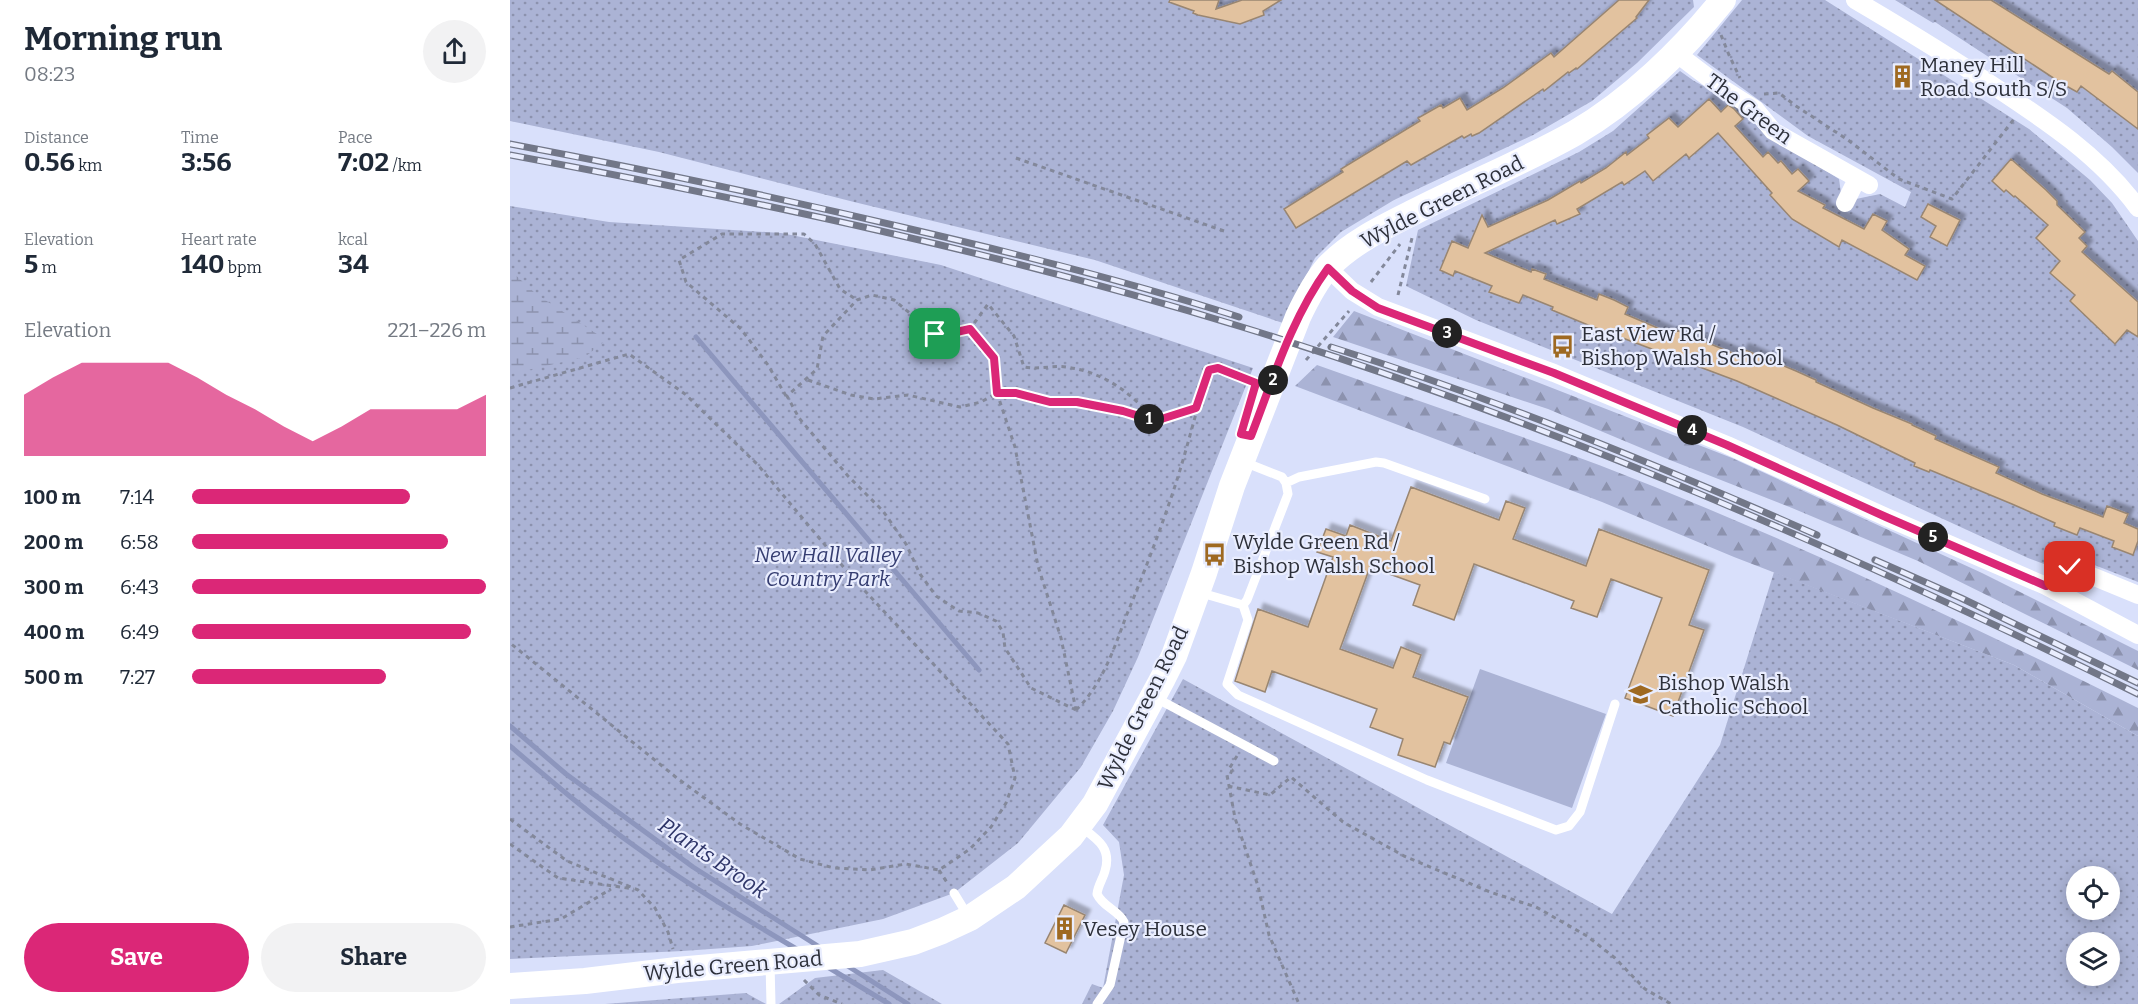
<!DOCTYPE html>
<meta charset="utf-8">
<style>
body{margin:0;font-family:Bitter,serif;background:#f2f2f3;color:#1f2937;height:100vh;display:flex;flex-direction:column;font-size:22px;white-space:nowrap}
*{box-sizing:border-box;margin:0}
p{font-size:20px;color:#747a83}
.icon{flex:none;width:33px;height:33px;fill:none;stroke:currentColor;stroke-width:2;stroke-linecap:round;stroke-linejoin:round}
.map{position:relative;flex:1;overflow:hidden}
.sheet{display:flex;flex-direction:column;background:#fff;width:510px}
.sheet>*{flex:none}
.controls{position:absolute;left:1556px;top:866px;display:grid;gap:12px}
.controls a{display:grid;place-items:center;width:54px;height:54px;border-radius:50%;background:#fff;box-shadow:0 3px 15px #0003;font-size:30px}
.pin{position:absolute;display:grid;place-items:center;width:51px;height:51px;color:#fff;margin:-26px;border-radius:12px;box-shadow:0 3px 9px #0006}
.km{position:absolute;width:30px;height:30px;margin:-15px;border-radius:50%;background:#222;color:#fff;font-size:16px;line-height:30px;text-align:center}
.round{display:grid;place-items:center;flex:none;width:63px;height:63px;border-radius:32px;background:#f2f2f3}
.headline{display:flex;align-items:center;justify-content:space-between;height:102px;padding:0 24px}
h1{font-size:33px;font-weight:700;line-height:45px}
.metrics{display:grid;grid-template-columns:repeat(3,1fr);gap:9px;height:102px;padding:6px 24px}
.metrics div{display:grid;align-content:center}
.metrics b{font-size:26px;font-weight:700}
.metrics small{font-size:16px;font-weight:400}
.metrics p{font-size:16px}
.chart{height:168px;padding:12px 24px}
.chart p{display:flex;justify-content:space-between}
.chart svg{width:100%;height:108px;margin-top:6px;fill:#db2777;opacity:.7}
.primary-button{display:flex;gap:12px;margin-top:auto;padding:12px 24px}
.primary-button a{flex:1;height:69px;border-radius:36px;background:#db2777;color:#fff;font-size:24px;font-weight:700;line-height:69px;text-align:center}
.primary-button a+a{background:#f2f2f3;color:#1f2937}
ul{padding:0 24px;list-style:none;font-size:20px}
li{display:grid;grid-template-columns:96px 72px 1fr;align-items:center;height:45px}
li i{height:15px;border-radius:8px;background:#db2777}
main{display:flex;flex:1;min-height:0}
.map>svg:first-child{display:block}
.green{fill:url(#green-dots);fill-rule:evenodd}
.forest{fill:url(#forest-firs)}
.wetland{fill:url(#wetland-marsh)}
.pitch{fill:#abb3d5}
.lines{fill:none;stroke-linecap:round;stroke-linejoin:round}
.stream{stroke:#8d96bd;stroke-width:5}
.building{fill:#e2c29f;stroke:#998672;stroke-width:1.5;filter:url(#shadow)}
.path{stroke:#83889a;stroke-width:3;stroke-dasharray:4.5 4.5;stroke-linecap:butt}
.lane{stroke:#fff;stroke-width:9}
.street{stroke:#fff;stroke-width:18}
.secondary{stroke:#fff;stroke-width:26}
.rail-casing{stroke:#727788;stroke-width:7}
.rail{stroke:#e9edfe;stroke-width:4.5;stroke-dasharray:14;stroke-linecap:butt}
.route-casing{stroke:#fff;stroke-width:12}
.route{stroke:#db2777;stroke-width:8}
.labels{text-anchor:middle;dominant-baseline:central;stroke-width:4.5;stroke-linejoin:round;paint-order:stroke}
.poi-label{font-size:21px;fill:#2d303a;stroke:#e9edfe;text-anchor:start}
.street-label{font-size:21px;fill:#2d303a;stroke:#e9edfe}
.park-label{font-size:21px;font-style:italic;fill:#353d71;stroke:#e9edfe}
.water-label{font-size:22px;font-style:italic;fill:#2e3569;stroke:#e9edfe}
</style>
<main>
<section class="sheet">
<div class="headline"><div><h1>Morning run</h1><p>08:23</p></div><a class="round"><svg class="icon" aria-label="share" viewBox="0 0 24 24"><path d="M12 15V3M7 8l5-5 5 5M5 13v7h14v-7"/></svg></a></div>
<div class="metrics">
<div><p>Distance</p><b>0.56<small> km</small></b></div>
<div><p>Time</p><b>3:56</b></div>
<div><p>Pace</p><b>7:02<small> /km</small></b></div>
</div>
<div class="metrics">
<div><p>Elevation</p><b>5<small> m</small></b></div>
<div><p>Heart rate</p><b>140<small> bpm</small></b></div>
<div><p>kcal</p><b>34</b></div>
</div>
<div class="chart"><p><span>Elevation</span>221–226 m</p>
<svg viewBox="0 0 160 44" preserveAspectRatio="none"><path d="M0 44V19L10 12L20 6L30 6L40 6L50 6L60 12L70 19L80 25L90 32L100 38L110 32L120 25L130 25L140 25L150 25L160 19V44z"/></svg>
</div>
<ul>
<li><b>100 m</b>7:14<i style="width:74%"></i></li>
<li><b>200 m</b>6:58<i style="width:87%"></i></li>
<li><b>300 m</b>6:43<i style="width:100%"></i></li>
<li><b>400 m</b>6:49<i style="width:95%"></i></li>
<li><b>500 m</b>7:27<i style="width:66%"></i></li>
</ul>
<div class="primary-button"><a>Save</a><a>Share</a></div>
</section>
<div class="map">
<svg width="1628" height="1004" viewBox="0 0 1628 1004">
<defs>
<pattern id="green-dots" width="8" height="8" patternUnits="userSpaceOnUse" patternTransform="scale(1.5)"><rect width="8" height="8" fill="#abb3d5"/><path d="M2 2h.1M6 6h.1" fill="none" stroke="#8c92ae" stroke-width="1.8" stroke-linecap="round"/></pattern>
<pattern id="forest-firs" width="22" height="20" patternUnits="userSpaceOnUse" patternTransform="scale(1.5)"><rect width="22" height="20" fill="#abb3d5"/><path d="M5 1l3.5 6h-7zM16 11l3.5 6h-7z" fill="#8c92ae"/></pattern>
<pattern id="wetland-marsh" width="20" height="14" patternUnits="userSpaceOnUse" patternTransform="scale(1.5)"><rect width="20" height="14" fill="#abb3d5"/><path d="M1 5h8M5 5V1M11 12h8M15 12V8" fill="none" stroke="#8c92ae"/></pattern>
<filter id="shadow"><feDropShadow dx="5.5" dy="-5.5" stdDeviation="1.5" flood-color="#0004"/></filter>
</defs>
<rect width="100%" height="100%" fill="#d9e0fb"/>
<path class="green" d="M 0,0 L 1183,0 L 1184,7 L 1127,63 L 1082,101 L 1023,135 L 884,200 L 831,232 L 805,258 L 773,323 L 585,260 L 344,202 L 149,152 L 0,121 Z
M 1232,0 L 1315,0 L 1519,129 L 1580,180 L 1602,203 L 1628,241 L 1628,582 L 1569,559 L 1560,558 L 1542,567 L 1518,558 L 1233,427 L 966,320 L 896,286 L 908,230 L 1069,152 L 1103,131 L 1170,71 L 1184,81 L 1217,98 L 1229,107 L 1251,130 L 1329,179 L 1331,193 L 1346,199 L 1370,194 L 1395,207 L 1401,192 L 1298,136 L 1187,55 Z
M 1385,0 L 1628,0 L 1628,173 L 1602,147 L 1557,108 L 1425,22 L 1423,23 Z
M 0,206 L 99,222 L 271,233 L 431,265 L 743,368 L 628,657 L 603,711 L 571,767 L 508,843 L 444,893 L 373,919 L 242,946 L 173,951 L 0,959 Z
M 1264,572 L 1504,665 L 1628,736 L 1628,1004 L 572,1004 L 582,984 L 593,988 L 614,875 L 609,842 L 593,825 L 673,679 L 1102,914 L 1210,745 ZM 1566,876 L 1599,876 L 1599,909 L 1566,909 ZM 1566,942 L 1599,942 L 1599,975 L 1566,975 Z
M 373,970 L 432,1004 L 269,1004 L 305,978 Z
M 236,993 L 256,1004 L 95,1004 Z"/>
<path class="forest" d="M 844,311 L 1222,458 L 1472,573 L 1628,651 L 1628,670 L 1408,561 L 1282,508 L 1160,460 L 1038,409 L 823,337 Z
M 807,365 C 901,399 996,430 1089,465 C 1273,536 1452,621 1628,708 L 1628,736 L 1504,665 L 1224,557 L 1092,502 L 785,386 Z"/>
<path class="wetland" d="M 0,270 L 26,294 L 96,340 L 75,357 L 0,374 Z"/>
<path class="pitch" d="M 970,669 L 1096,714 L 1062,808 L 936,763 Z"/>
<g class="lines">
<path class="stream" d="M 186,337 L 469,670
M 0,726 L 56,774 L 183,867 L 311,948
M 0,746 C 41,781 82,816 126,847 C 178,885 234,918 290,951
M 336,965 L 398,1004
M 316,966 L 379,1004"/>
</g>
<path class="building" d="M 660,0 L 709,0 L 706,9 L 732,0 L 771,0 L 753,11 L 754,15 L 730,24 L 688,15 L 683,13 L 684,11 L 659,2 Z
M 1109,0 L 1139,0 L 1126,17 L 1127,18 L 1067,69 L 1066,68 L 1059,73 L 1058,72 L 1034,91 L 1033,89 L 969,133 L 962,136 L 961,134 L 954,138 L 952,136 L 901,165 L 897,161 L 786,228 L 774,209 L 833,172 L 831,169 L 910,121 L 908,118 L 931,105 L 933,108 L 950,98 L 957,110 L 993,88 L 1041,53 L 1044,57 Z
M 1425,0 L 1481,0 L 1599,74 L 1602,71 L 1628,92 L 1628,129 L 1571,86 L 1567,92 L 1551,83 Z
M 1199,99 L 1211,112 L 1218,105 L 1224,109 L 1233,119 L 1225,126 L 1253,157 L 1258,152 L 1268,163 L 1271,161 L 1282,174 L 1288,169 L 1299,181 L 1288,191 L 1315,205 L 1313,208 L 1354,229 L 1363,214 L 1377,221 L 1372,230 L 1399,249 L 1395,255 L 1415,266 L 1407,280 L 1332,240 L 1329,247 L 1282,219 L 1260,195 L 1262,193 L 1208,133 L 1179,158 L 1176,154 L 1143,181 L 1135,171 L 1114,185 L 1112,182 L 1067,209 L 1070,214 L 1047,224 L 1045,220 L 975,253 L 1021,272 L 1022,269 L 1036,274 L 1034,279 L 1087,300 L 1089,294 L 1104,300 L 1118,307 L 1115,314 L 1164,335 L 1166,330 L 1230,356 L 1233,349 L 1286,371 L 1306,380 L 1306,382 L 1363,408 L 1402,424 L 1402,425 L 1426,436 L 1425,439 L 1489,467 L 1486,473 L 1532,494 L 1593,517 L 1597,506 L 1618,514 L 1614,523 L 1628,529 L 1628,541 L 1623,555 L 1602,547 L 1604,541 L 1570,528 L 1567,535 L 1544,526 L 1545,523 L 1502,504 L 1420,470 L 1419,472 L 1404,466 L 1405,463 L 1327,425 L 1227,381 L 1078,325 L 1042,310 L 1043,307 L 1013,295 L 1009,303 L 979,292 L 982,286 L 945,271 L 943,276 L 930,270 L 942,241 L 958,248 L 972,215 L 978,227 L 1038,200 L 1070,181 L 1071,183 L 1096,168 L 1116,152 L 1117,155 L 1139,138 L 1137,135 L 1159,118 L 1168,127 Z
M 1501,159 L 1536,190 L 1547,201 L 1547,205 L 1575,232 L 1569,238 L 1577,246 L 1572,252 L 1628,302 L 1628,337 L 1617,330 L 1605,344 L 1560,301 L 1565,295 L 1540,273 L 1550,261 L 1526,238 L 1538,225 L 1505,196 L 1504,197 L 1496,190 L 1494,192 L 1482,181 Z
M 1418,204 L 1450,220 L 1437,246 L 1420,237 L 1426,226 L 1411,217 Z
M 901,487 L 989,520 L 996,501 L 1015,508 L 1003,539 L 1076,566 L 1089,529 L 1199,570 L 1179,625 L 1194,630 L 1163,716 L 1115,698 L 1152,598 L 1101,579 L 1087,617 L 1061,608 L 1064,601 L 964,564 L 944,620 L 903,605 L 910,585 L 860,567 L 830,649 L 883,668 L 891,647 L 911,655 L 903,677 L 958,697 L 940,744 L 934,742 L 925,767 L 888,755 L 893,739 L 860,727 L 867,709 L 762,671 L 755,692 L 725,681 L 748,609 L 798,627 L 823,557 L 807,552 L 816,529 L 836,536 L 840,525 L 881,541 Z
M 554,905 L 575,915 L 556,953 L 535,943 Z"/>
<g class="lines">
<path class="path" d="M 1211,35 L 1219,55 L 1230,78
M 1254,94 L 1269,93 L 1286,106 L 1338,140 L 1389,179 L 1442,199 L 1504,119
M 506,158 L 714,231
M 861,282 L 890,244
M 888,295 L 902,238
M 460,329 L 484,359 L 487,393 L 505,447 L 528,566 L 551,638 L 566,710
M 796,360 L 839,311
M 298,380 L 341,395 L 364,399 L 398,395 L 450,407 L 471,402 L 487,393 L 506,393 L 540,402 L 567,402 L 613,411 L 644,420
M 0,388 L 119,354 L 175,394 L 247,464 L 341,576 L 498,744 L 505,778 L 496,803 L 481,827 L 460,849 L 429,870 L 396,864 L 359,870 L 324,868 L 290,859 L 230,824 L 167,778 L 0,643
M 276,396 L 258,365 L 231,329 L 176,282 L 169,260 L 212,234 L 294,234 L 305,244 L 330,289 L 347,300
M 566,710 L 521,688 L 495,648 L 493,632 L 486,621 L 468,613 L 449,611 L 426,596 L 410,574 L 396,544 L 373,511 L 338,476 L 289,418 L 277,396 L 307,369 L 313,336 L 347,300 L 362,295 L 384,300 L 425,334 L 437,334 L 460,329 L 478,304 L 504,336 L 514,367 C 529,370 542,365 556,367 C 594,372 622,393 645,421 L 686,408
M 566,710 C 593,684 604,648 617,614 C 634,573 650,531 664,489 C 677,450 686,410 699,370 L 708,368 L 742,381
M 727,756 L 719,769 L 722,770 L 720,775 L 717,775 L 725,818 L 748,886 L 759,935 L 789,1004
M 718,786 L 760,795 L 781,777 L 833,822 L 894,856 L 980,892 L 1026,907 L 1077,936 L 1105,958 L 1135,989 L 1161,1004
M 0,819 L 57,861 L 128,890 L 145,908 L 158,932 L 163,949
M 0,844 L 48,878 L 124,889
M 429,870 L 438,884
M 0,927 L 51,919 L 101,889
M 294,980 L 309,995 L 332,1004"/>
<path class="lane" d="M 776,483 L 789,477 L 866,462 L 874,463 L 975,499
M 688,592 L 733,605 L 737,600 L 778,494 L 776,483 L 772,477 L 734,462
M 733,605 L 738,620 L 717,684 L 728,695 L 917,780 L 1046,830 L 1059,826 L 1070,812 L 1105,704
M 644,697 L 764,761
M 571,827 C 587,839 602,848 595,871 C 593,879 588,885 587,894 C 593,907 608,910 614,922 L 600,985 L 587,1004
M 444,893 L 458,916
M 260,963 L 261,1004"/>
<path class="street" d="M 1345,0 C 1391,27 1437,55 1482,85 C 1535,120 1590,156 1628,208
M 1166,53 L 1212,88 L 1245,109 L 1263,131 L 1359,185
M 1335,203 L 1347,179
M 818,268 L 842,291 L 868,307 L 1044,373 L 1217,445 L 1376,517 L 1536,586 L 1628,635
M 1536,586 L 1560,567 L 1628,595"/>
<path class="secondary" d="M 0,986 L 75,981 L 167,970 L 350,954 L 403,942 L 432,931 L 460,918 L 506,887 L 561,836 L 585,804 L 653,678 L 664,656 L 694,573 L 722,486 L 788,317 C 796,300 805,282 818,267 C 841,243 872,228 902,213 C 956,185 1012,163 1065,133 C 1120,101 1173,50 1213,0"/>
<defs>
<path id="rail" d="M 0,144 C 133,169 265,197 396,228 C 508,254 620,282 729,317
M 0,155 C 246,201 493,253 732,327 C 1041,422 1339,552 1628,694
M 821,347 C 987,399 1148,465 1307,535
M 1365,560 L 1451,598 L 1628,683"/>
</defs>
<use href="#rail" class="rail-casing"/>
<use href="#rail" class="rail"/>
</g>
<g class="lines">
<defs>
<path id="route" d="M 425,334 L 437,334 L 460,329 L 484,358 L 487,393 L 506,393 L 540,402 L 567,402 L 613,411 L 645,421 L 686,408 L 699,370 L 708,368 L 746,383 L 731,434 L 741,436 C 763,379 782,317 818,268 L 842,291 L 868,308 L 1044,373 L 1217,445 L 1376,517 L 1536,586 L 1560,567"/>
</defs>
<use href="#route" class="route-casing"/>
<use href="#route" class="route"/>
</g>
<defs>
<symbol id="building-bare" viewBox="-9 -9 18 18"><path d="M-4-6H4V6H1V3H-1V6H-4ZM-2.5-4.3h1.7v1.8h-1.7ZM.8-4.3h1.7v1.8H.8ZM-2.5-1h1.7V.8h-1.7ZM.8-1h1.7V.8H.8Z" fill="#9e6921" stroke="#e9edfe" stroke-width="2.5" paint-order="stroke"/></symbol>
<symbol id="bus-bare" viewBox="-9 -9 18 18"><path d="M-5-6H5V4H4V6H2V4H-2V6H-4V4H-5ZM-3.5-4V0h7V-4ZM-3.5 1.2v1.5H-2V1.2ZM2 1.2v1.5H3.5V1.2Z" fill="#9e6921" stroke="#e9edfe" stroke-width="2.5" paint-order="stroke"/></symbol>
<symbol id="school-bare" viewBox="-9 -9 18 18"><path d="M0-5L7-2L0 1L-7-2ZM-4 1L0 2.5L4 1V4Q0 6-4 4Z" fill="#9e6921" stroke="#e9edfe" stroke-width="2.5" paint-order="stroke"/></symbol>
</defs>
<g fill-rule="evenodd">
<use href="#building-bare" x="1376" y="60" width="33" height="33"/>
<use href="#bus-bare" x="1036" y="330" width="33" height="33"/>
<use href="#bus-bare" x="688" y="538" width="33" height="33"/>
<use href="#school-bare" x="1114" y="678" width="33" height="33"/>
<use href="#building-bare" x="538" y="912" width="33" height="33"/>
</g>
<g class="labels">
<g class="poi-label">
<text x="1410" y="65">Maney Hill<tspan x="1410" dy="24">Road South S/S</tspan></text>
<text x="1071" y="334">East View Rd /<tspan x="1071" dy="24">Bishop Walsh School</tspan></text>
<text x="723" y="542">Wylde Green Rd /<tspan x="723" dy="24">Bishop Walsh School</tspan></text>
<text x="1148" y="683">Bishop Walsh<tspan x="1148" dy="24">Catholic School</tspan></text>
<text x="573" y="929">Vesey House</text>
</g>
<g class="street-label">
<text transform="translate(1239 109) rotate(37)">The Green</text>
<text transform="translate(932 202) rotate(-27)">Wylde Green Road</text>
<text transform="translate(633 708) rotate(-64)">Wylde Green Road</text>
<text transform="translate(223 966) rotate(-5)">Wylde Green Road</text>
</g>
<g class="park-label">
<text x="318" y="555">New Hall Valley<tspan x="318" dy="24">Country Park</tspan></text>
</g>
<g class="water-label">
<text transform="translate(203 858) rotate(34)">Plants Brook</text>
</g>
</g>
</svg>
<div class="controls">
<a><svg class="icon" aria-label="locate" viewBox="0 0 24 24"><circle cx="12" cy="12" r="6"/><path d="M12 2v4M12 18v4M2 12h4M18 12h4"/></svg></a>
<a><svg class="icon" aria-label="layers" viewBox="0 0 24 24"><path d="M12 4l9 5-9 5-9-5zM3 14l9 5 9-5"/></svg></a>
</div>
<div class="pin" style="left:425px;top:334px;background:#1e9e55"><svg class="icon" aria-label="arrive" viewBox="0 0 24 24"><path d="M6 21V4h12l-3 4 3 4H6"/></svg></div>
<div class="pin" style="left:1560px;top:567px;background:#d93025"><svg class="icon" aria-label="check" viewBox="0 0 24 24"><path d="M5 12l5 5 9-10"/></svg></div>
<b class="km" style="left:639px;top:419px">1</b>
<b class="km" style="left:763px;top:380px">2</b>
<b class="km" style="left:937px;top:333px">3</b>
<b class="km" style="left:1182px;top:430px">4</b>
<b class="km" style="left:1423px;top:537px">5</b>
</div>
</main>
